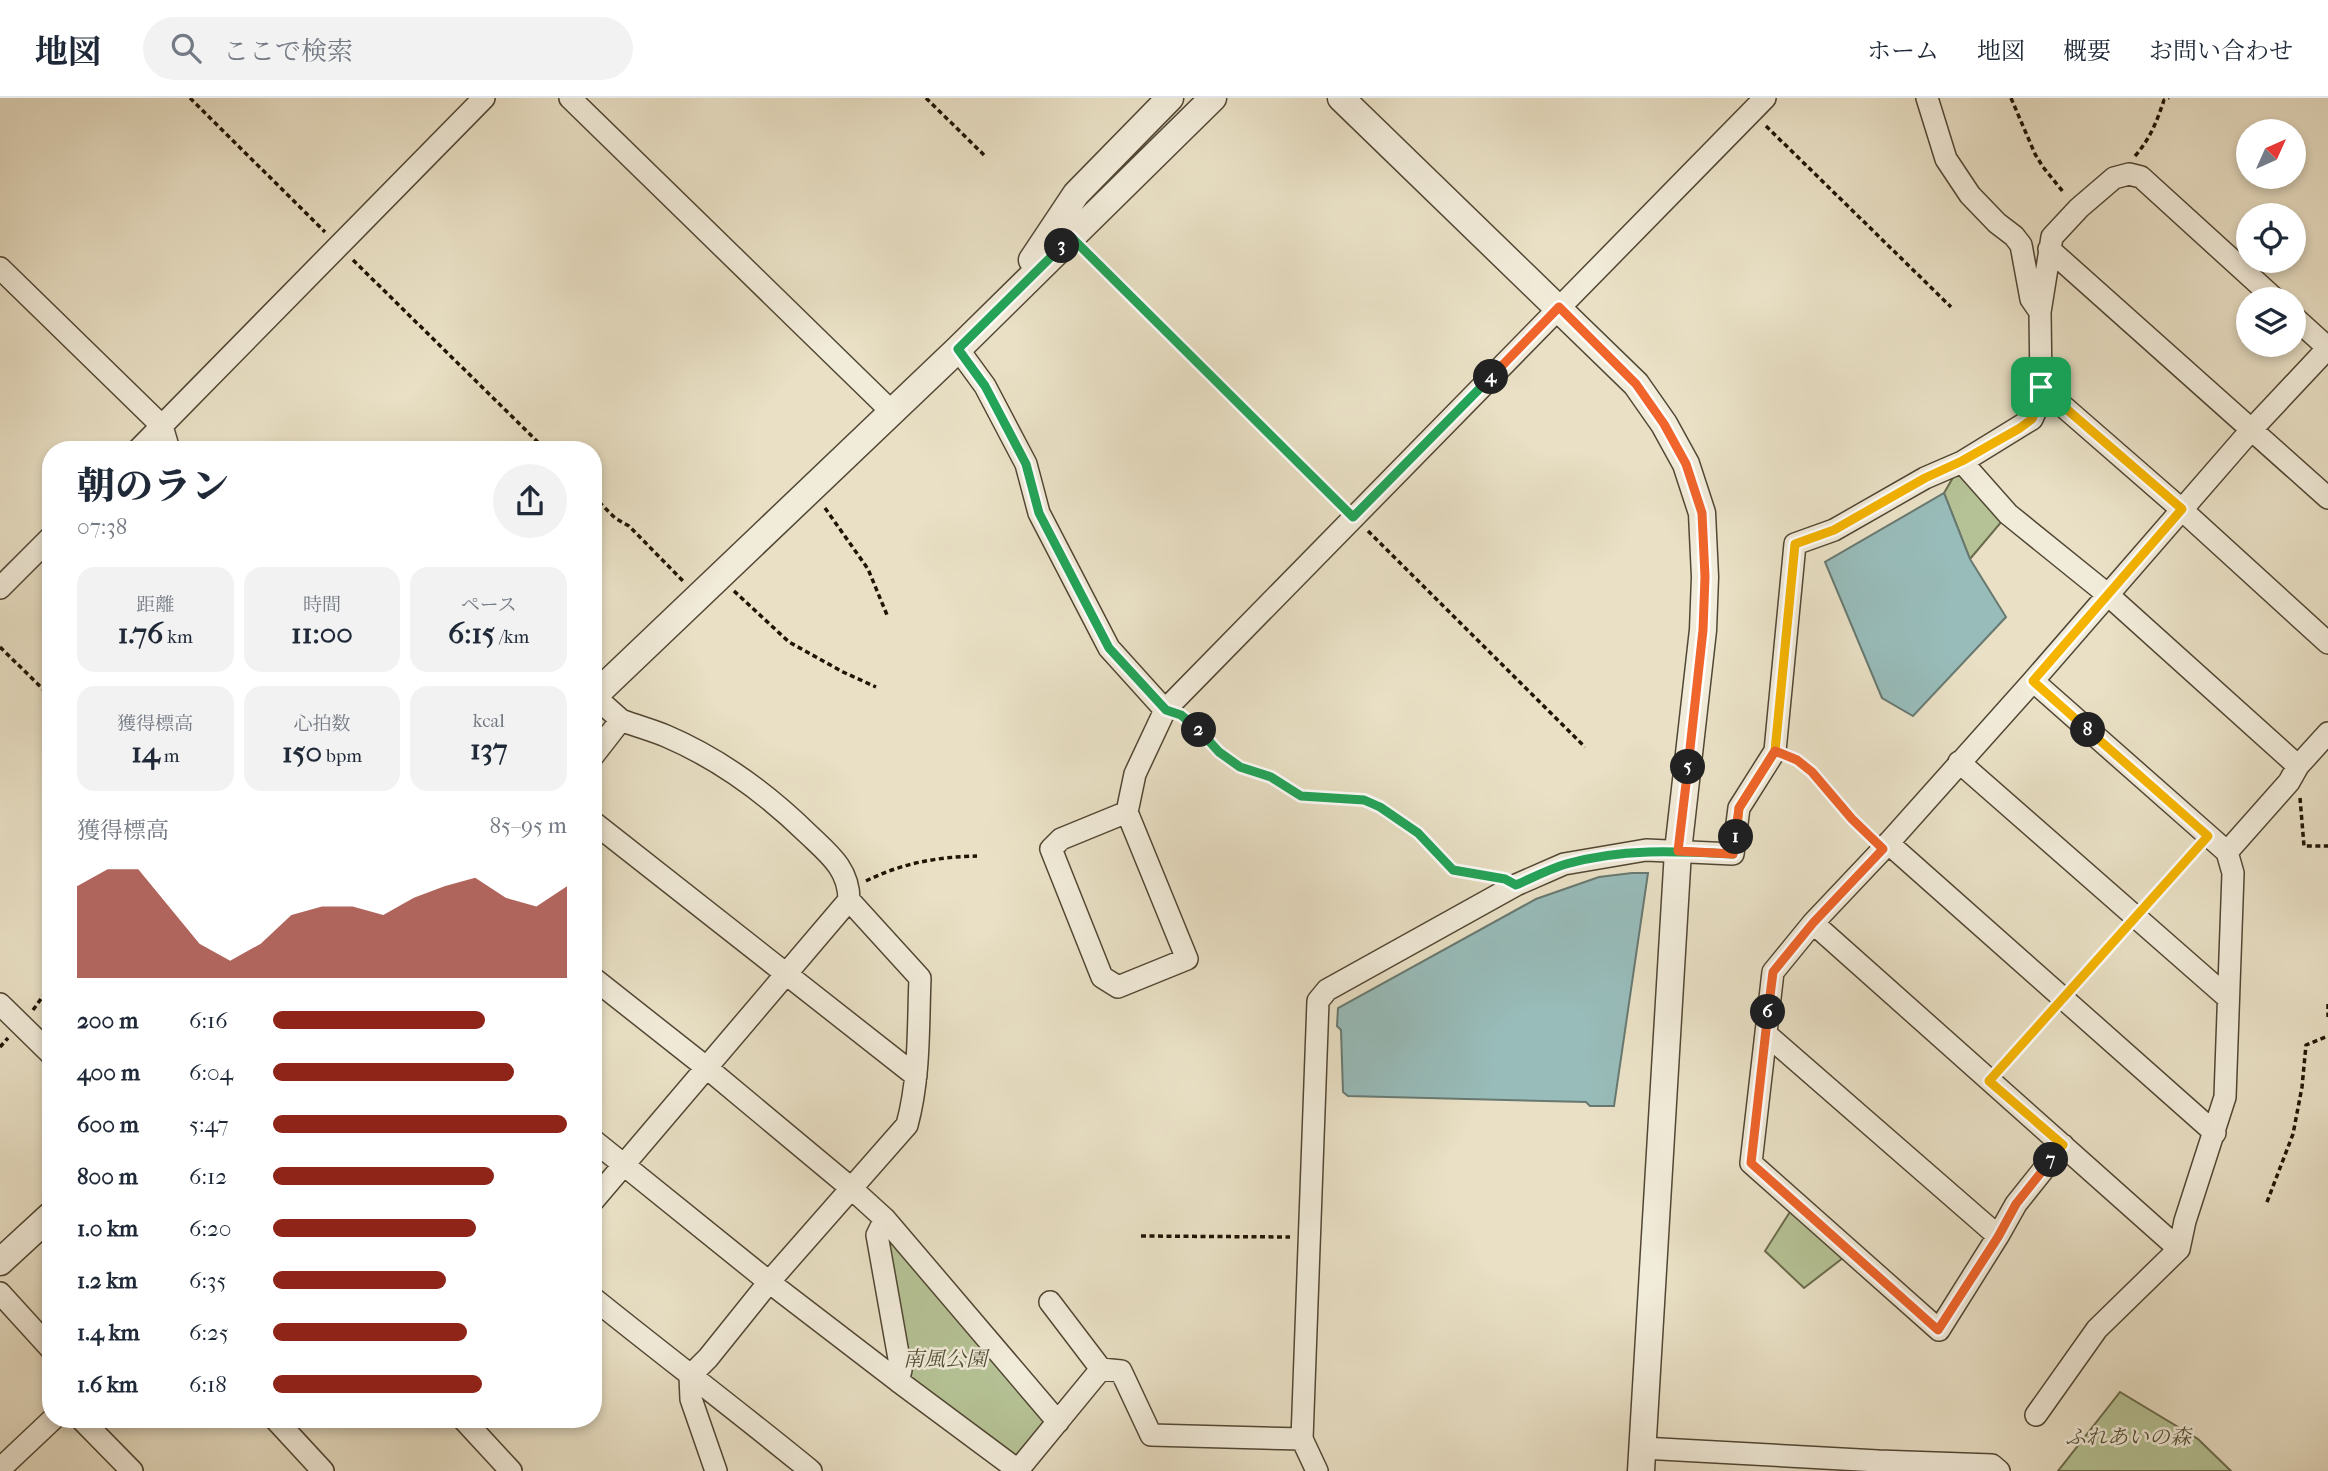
<!DOCTYPE html>
<html lang="ja">
<meta charset="utf-8">
<style>
body{margin:0;font-family:"IM FELL French Canon","Noto Serif JP",serif;background:#f2f2f3;color:#1f2937;height:100vh;display:flex;flex-direction:column;font-size:26px;white-space:nowrap}
*{box-sizing:border-box;margin:0}
p{font-size:23px;color:#747a83}
.icon{flex:none;width:38px;height:38px;fill:none;stroke:currentColor;stroke-width:2;stroke-linecap:round;stroke-linejoin:round}
.map{position:relative;flex:1;overflow:hidden}
.drawer{position:absolute;left:42px;top:343px;width:560px;height:987px;display:flex;flex-direction:column;background:#fff;border-radius:28px;box-shadow:0 4px 10px #0003}
.drawer>*{flex:none}
.needle{width:46px;rotate:45deg}
.buttons{position:absolute;left:2236px;top:21px;display:grid;gap:14px}
.buttons a{display:grid;place-items:center;width:70px;height:70px;border-radius:50%;background:#fff;box-shadow:0 4px 10px #0003;font-size:35px}
.pin{position:absolute;display:grid;place-items:center;width:60px;height:60px;color:#fff;margin:-30px;border-radius:14px;box-shadow:0 4px 10px #0006}
.km{position:absolute;width:35px;height:35px;margin:-18px;border-radius:50%;background:#222;color:#fff;font-size:19px;line-height:35px;text-align:center}
.round{display:grid;place-items:center;flex:none;width:74px;height:74px;border-radius:37px;background:#f2f2f3}
.summary{display:flex;align-items:center;justify-content:space-between;height:119px;padding:0 35px}
h1{font-size:38px;font-weight:800;line-height:52px}
.figures{display:grid;grid-template-columns:repeat(3,1fr);gap:10px;height:119px;padding:7px 35px}
.figures div{display:grid;align-content:center;border-radius:18px;background:#f2f2f3;text-align:center}
.figures b{font-size:30px;font-weight:800}
.figures small{font-size:19px;font-weight:400}
.figures p{font-size:19px}
.chart{height:196px;padding:14px 35px}
.chart p{display:flex;justify-content:space-between}
.chart svg{width:100%;height:126px;margin-top:7px;fill:#8f2418;opacity:.7}
ul{padding:0 35px;list-style:none;font-size:23px}
li{display:grid;grid-template-columns:112px 84px 1fr;align-items:center;height:52px}
li i{height:18px;border-radius:9px;background:#8f2418}
header{display:flex;align-items:center;gap:42px;box-sizing:border-box;height:98px;padding:0 35px;background:#fff;border-bottom:2px solid #e0e1e3}
header strong{font-size:33px}
nav{display:flex;gap:38px;margin-inline-start:auto;font-size:24px}
.search{width:490px;height:63px;background:#f2f2f3;display:flex;align-items:center;gap:18px;box-sizing:border-box;padding:0 24px;border-radius:38px;color:#747a83;font-size:26px}
.map>svg:first-child{display:block}
.green{fill:#b5c295;stroke:#6a6b4c;stroke-width:2}
.water{fill:#98bcba;stroke:#687971;stroke-width:2}
.lines{fill:none;stroke-linecap:round;stroke-linejoin:round}
.minor-casing{stroke:#524734;stroke-width:24}
.tertiary-casing{stroke:#524734;stroke-width:29}
.path{stroke:#201404;stroke-width:3.5;stroke-dasharray:5 3.5;stroke-linecap:butt}
.minor{stroke:#f1ebd9;stroke-width:21}
.tertiary{stroke:#f1ebd9;stroke-width:26}
.split-1-casing{stroke:#fff;stroke-width:14}
.split-2-casing{stroke:#fff;stroke-width:14}
.split-3-casing{stroke:#fff;stroke-width:14}
.split-4-casing{stroke:#fff;stroke-width:14}
.split-5-casing{stroke:#fff;stroke-width:14}
.split-6-casing{stroke:#fff;stroke-width:14}
.split-7-casing{stroke:#fff;stroke-width:14}
.split-8-casing{stroke:#fff;stroke-width:14}
.split-9-casing{stroke:#fff;stroke-width:14}
.split-1{stroke:#f5b400;stroke-width:9}
.split-2{stroke:#22a559;stroke-width:9}
.split-3{stroke:#22a559;stroke-width:9}
.split-4{stroke:#22a559;stroke-width:9}
.split-5{stroke:#f0652b;stroke-width:9}
.split-6{stroke:#f0652b;stroke-width:9}
.split-7{stroke:#f0652b;stroke-width:9}
.split-8{stroke:#f5b400;stroke-width:9}
.split-9{stroke:#f5b400;stroke-width:9}
.labels{text-anchor:middle;dominant-baseline:central;stroke-width:5;stroke-linejoin:round;paint-order:stroke}
.park-label{font-size:21px;font-style:italic;fill:#545137;stroke:#f1ebd9}
</style>
<header>
<strong>地図</strong>
<div class="search"><svg class="icon" aria-label="search" viewBox="0 0 24 24"><circle cx="10" cy="10" r="6"/><path d="M15 15l6 6"/></svg>ここで検索</div>
<nav><a>ホーム</a><a>地図</a><a>概要</a><a>お問い合わせ</a></nav>
</header>
<div class="map">
<svg width="2328" height="1373" viewBox="0 0 2328 1373">
<rect width="100%" height="100%" fill="#e9e0c5"/>
<filter id="stains"><feTurbulence type="fractalNoise" baseFrequency=".00286" numOctaves="4"/><feColorMatrix values="0 0 0 0 .2 0 0 0 0 .09 0 0 0 0 .02 0 0 0 .5 -.17"/></filter>
<radialGradient id="worn" r=".72"><stop offset=".6" stop-color="#630" stop-opacity="0"/><stop offset="1" stop-color="#630" stop-opacity=".3"/></radialGradient>
<path class="green" d="M 1962,364 L 2008,416 L 1970,461 L 1944,395 Z
M 1795,1106 L 1852,1153 L 1804,1190 L 1765,1153 Z
M 885,1121 L 1058,1324 L 1018,1372 L 898,1283 Z
M 2120,1294 L 2198,1341 L 2231,1373 L 2058,1373 Z"/>
<path class="water" d="M 1944,395 L 1970,461 L 2006,519 L 1913,618 L 1882,600 L 1825,464 Z
M 1632,775 L 1648,775 L 1614,1008 L 1590,1008 L 1586,1004 L 1348,998 L 1343,994 L 1341,932 L 1337,928 L 1338,910 L 1536,801 L 1599,779 Z"/>
<g class="lines">
<defs>
<path id="minor" d="M 570,0 L 891,313
M 1927,0 L 1946,61 L 1970,97 L 1997,125 L 2014,138 L 2021,147 L 2031,201 L 2040,214
M 2049,151 L 2328,400
M 0,170 L 162,328 L 169,352
M 2294,219 L 2328,250
M 958,251 L 985,288 L 1026,366 L 1039,415 L 1109,550 L 1165,612
M 2041,289 L 2181,411 L 2328,545
M 138,352 L 484,0
M 1962,364 L 2008,416 L 2107,496 L 2298,668
M 0,490 L 51,439
M 2033,583 L 2227,754
M 621,622 C 636,628 652,632 666,638 C 720,661 767,696 808,736 C 829,756 849,771 849,802 L 920,880 C 918,929 920,979 907,1027 L 769,1184 L 708,1260 L 690,1278 L 691,1301 L 716,1373
M 593,658 L 621,622 L 594,598
M 1959,664 L 2227,899
M 1127,714 L 1187,861 L 1118,889 L 1102,879 L 1051,751 L 1061,741 L 1127,714 L 1135,676 L 1165,612 L 1765,0
M 593,724 L 916,978
M 1888,745 L 2215,1035
M 1813,825 L 2179,1151 L 2185,1123 L 2225,999 L 2233,775 L 2227,754 L 2289,684 L 2298,668 L 2328,635
M 593,880 L 707,970 L 851,1090 L 885,1121 L 1058,1324
M 0,906 L 51,956
M 1766,936 L 1998,1138
M 593,1042 L 769,1184 L 898,1283
M 2063,1047 L 2016,1106 L 1998,1138 L 1939,1232 L 1751,1065 L 1773,874 L 1813,825 L 1883,751 L 2033,583 L 2252,331 L 2328,250
M 593,1103 L 849,802
M 885,1121 L 877,1137 L 901,1272 L 898,1283 L 1019,1373
M 0,1195 L 51,1251
M 593,1200 C 665,1258 739,1314 811,1373
M 1050,1204 L 1101,1271
M 2036,1317 L 2097,1231 L 2179,1151
M 81,1321 L 132,1373
M 275,1321 L 323,1373
M 463,1321 L 511,1373
M 1642,1350 L 1878,1363 L 1878,1373
M 1878,1363 L 1992,1367 L 1999,1373
M 0,1371 L 53,1321
M 1018,1372 L 1101,1271 L 1121,1273 L 1151,1337 L 1302,1341
M 1317,1373 L 1302,1341 L 1318,903 L 1327,892 L 1516,787 L 1564,766 L 1646,752 L 1733,756 L 1739,710 L 1775,653 L 1795,446 L 1834,432 L 1925,380 L 1962,364 L 2032,321 L 2037,310 L 2041,289 L 2040,214 L 2052,139 L 2079,110 L 2114,80 L 2129,76 L 2141,79 L 2275,201"/>
<path id="tertiary" d="M 1341,0 L 1636,286 L 1664,326 L 1686,366 L 1702,415 L 1705,479 L 1703,532 L 1678,753 L 1641,1373
M 1032,162 L 1076,96 L 1170,0
M 593,599 L 958,251 L 1213,0
M 0,1164 L 51,1117"/>
</defs>
<use href="#minor" class="minor-casing"/>
<use href="#tertiary" class="tertiary-casing"/>
<path class="path" d="M 190,0 L 325,134
M 926,0 L 984,57
M 2011,0 L 2035,56 L 2043,69 L 2064,95
M 1766,28 L 1951,209
M 2135,58 C 2150,41 2157,23 2164,2 L 2169,0
M 1087,155 L 1339,406
M 353,162 L 546,352
M 593,398 L 615,420 L 629,428 L 683,483
M 825,410 L 868,471 L 887,517
M 1368,433 L 1585,649
M 734,493 L 789,544 L 843,574 L 876,589
M 0,549 L 51,599
M 1183,619 L 1219,654 L 1240,669 L 1271,679 L 1301,698 L 1364,703 L 1380,709 L 1418,735 L 1453,772 L 1487,779
M 1793,661 C 1813,671 1823,687 1837,704 C 1846,716 1857,726 1868,737
M 2300,700 L 2304,748 L 2328,748
M 866,783 C 902,765 937,759 977,758
M 2148,804 L 2195,752
M 2076,885 L 2122,833
M 2328,906 L 2328,919
M 33,912 L 51,887
M 0,949 L 8,940
M 2002,968 L 2050,914
M 2267,1104 L 2293,1036 L 2302,989 L 2306,947 L 2328,938
M 1141,1138 L 1290,1139"/>
<use href="#minor" class="minor"/>
<use href="#tertiary" class="tertiary"/>
</g>
<g class="lines">
<defs>
<path id="split-1" d="M 1736,739 L 1739,710 L 1775,653 L 1795,446 L 1834,432 L 1925,380 L 1962,363 L 2020,330 L 2032,321 L 2037,310 L 2041,289"/>
<path id="split-2" d="M 1199,632 L 1219,654 L 1240,669 L 1271,679 L 1301,698 L 1364,702 L 1380,709 L 1418,735 L 1453,772 L 1505,781 L 1516,787 C 1532,780 1549,771 1566,766 C 1622,750 1676,753 1733,756 L 1736,739"/>
<path id="split-3" d="M 1062,148 L 958,251 L 985,288 L 1026,366 L 1039,415 L 1109,550 L 1166,612 L 1181,617 L 1199,632"/>
<path id="split-4" d="M 1062,148 L 1071,139 L 1353,419 L 1491,279"/>
<path id="split-5" d="M 1491,279 L 1559,209 L 1636,286 L 1664,326 L 1686,366 L 1702,415 L 1705,479 L 1703,532 L 1688,669"/>
<path id="split-6" d="M 1688,669 L 1678,753 L 1733,756 L 1739,710 L 1775,653 L 1797,662 L 1812,674 L 1852,721 L 1883,751 L 1813,825 L 1773,874 L 1768,914"/>
<path id="split-7" d="M 1768,914 L 1751,1065 L 1938,1232 L 1998,1139 L 2016,1106 L 2051,1062"/>
<path id="split-8" d="M 2051,1062 L 2063,1047 L 1989,983 L 2208,738 L 2088,632"/>
<path id="split-9" d="M 2041,289 L 2182,411 L 2033,583 L 2088,632"/>
</defs>
<use href="#split-1" class="split-1-casing"/>
<use href="#split-2" class="split-2-casing"/>
<use href="#split-3" class="split-3-casing"/>
<use href="#split-4" class="split-4-casing"/>
<use href="#split-5" class="split-5-casing"/>
<use href="#split-6" class="split-6-casing"/>
<use href="#split-7" class="split-7-casing"/>
<use href="#split-8" class="split-8-casing"/>
<use href="#split-9" class="split-9-casing"/>
<use href="#split-1" class="split-1"/>
<use href="#split-2" class="split-2"/>
<use href="#split-3" class="split-3"/>
<use href="#split-4" class="split-4"/>
<use href="#split-5" class="split-5"/>
<use href="#split-6" class="split-6"/>
<use href="#split-7" class="split-7"/>
<use href="#split-8" class="split-8"/>
<use href="#split-9" class="split-9"/>
</g>
<g class="labels">
<g class="park-label">
<text x="945" y="1261">南風公園</text>
<text x="2128" y="1339">ふれあいの森</text>
</g>
</g>
<rect width="100%" height="100%" filter="url(#stains)"/>
<rect width="100%" height="100%" fill="url(#worn)"/>
</svg>
<div class="buttons">
<a><svg class="needle" viewBox="-14 -14 28 28"><path d="M0-13l5 13h-10z" fill="#e53935"/><path d="M0 13l5-13h-10z" fill="#747a83"/></svg></a>
<a><svg class="icon" aria-label="locate" viewBox="0 0 24 24"><circle cx="12" cy="12" r="6"/><path d="M12 2v4M12 18v4M2 12h4M18 12h4"/></svg></a>
<a><svg class="icon" aria-label="layers" viewBox="0 0 24 24"><path d="M12 4l9 5-9 5-9-5zM3 14l9 5 9-5"/></svg></a>
</div>
<div class="pin" style="left:2041px;top:289px;background:#1e9e55"><svg class="icon" aria-label="arrive" viewBox="0 0 24 24"><path d="M6 21V4h12l-3 4 3 4H6"/></svg></div>
<b class="km" style="left:1736px;top:739px">1</b>
<b class="km" style="left:1199px;top:632px">2</b>
<b class="km" style="left:1062px;top:148px">3</b>
<b class="km" style="left:1491px;top:279px">4</b>
<b class="km" style="left:1688px;top:669px">5</b>
<b class="km" style="left:1768px;top:914px">6</b>
<b class="km" style="left:2051px;top:1062px">7</b>
<b class="km" style="left:2088px;top:632px">8</b>
<section class="drawer">
<div class="summary"><div><h1>朝のラン</h1><p>07:38</p></div><a class="round"><svg class="icon" aria-label="share" viewBox="0 0 24 24"><path d="M12 15V3M7 8l5-5 5 5M5 13v7h14v-7"/></svg></a></div>
<div class="figures">
<div><p>距離</p><b>1.76<small> km</small></b></div>
<div><p>時間</p><b>11:00</b></div>
<div><p>ペース</p><b>6:15<small> /km</small></b></div>
</div>
<div class="figures">
<div><p>獲得標高</p><b>14<small> m</small></b></div>
<div><p>心拍数</p><b>150<small> bpm</small></b></div>
<div><p>kcal</p><b>137</b></div>
</div>
<div class="chart"><p><span>獲得標高</span>85–95 m</p>
<svg viewBox="0 0 160 44" preserveAspectRatio="none"><path d="M0 44V12L10 6L20 6L30 19L40 32L50 38L60 32L70 22L80 19L90 19L100 22L110 16L120 12L130 9L140 16L150 19L160 12V44z"/></svg>
</div>
<ul>
<li><b>200 m</b>6:16<i style="width:72%"></i></li>
<li><b>400 m</b>6:04<i style="width:82%"></i></li>
<li><b>600 m</b>5:47<i style="width:100%"></i></li>
<li><b>800 m</b>6:12<i style="width:75%"></i></li>
<li><b>1.0 km</b>6:20<i style="width:69%"></i></li>
<li><b>1.2 km</b>6:35<i style="width:59%"></i></li>
<li><b>1.4 km</b>6:25<i style="width:66%"></i></li>
<li><b>1.6 km</b>6:18<i style="width:71%"></i></li>
</ul>
</section>
</div>
